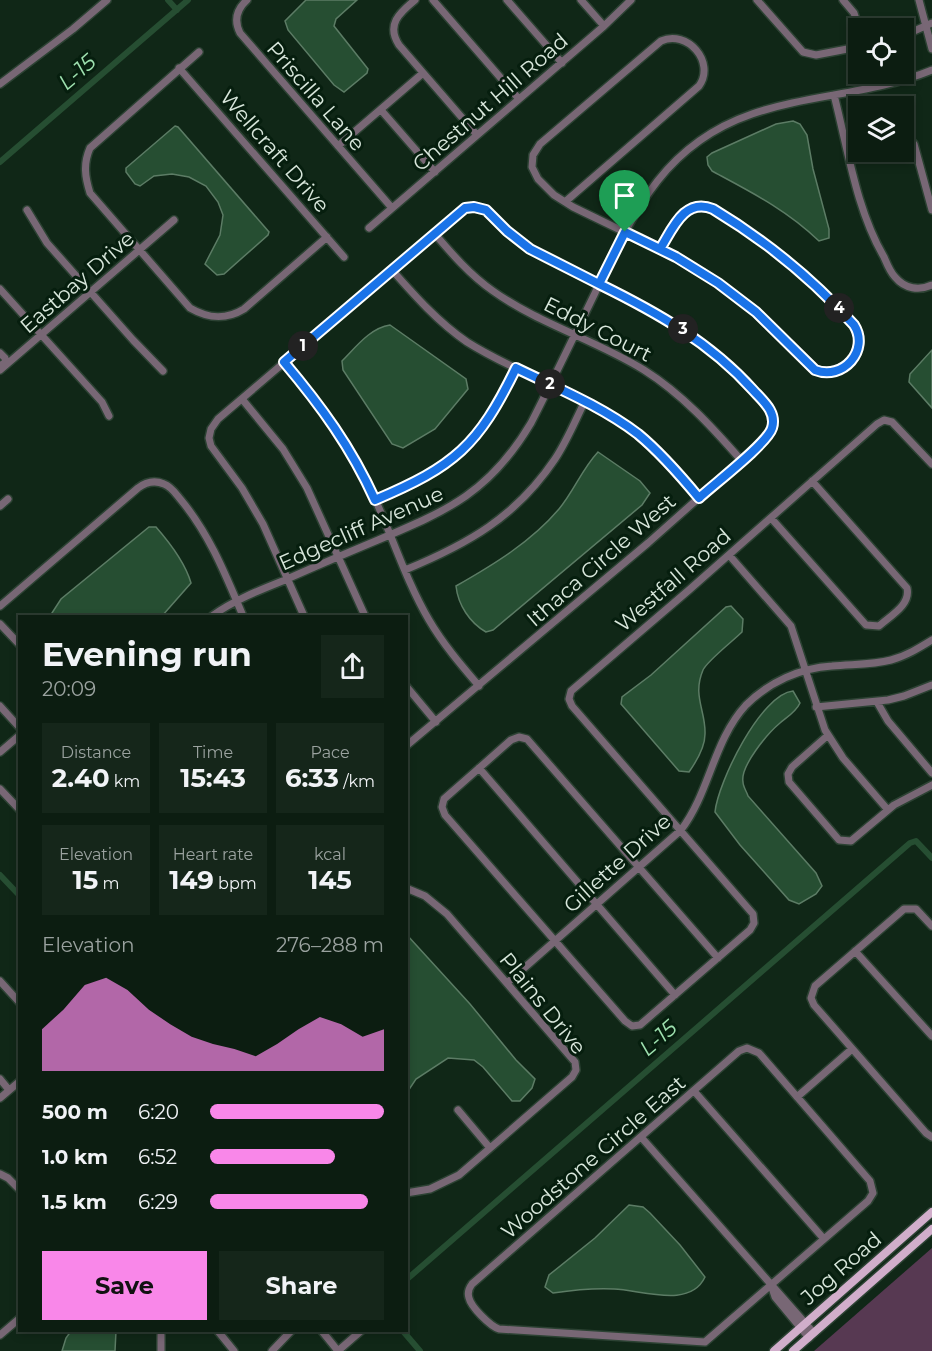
<!DOCTYPE html>
<meta charset="utf-8">
<style>
body{margin:0;font-family:Montserrat,sans-serif;background:#15261a;color:#f1f3f6;height:100vh;display:flex;flex-direction:column;font-size:22px;white-space:nowrap}
*{box-sizing:border-box;margin:0}
p{font-size:20px;color:#9aa29f}
.icon{flex:none;width:33px;height:33px;fill:none;stroke:currentColor;stroke-width:2;stroke-linecap:round;stroke-linejoin:round}
.map{position:relative;flex:1;overflow:hidden}
.sheet{position:absolute;left:18px;top:615px;width:390px;height:717px;display:flex;flex-direction:column;background:#0c1d11;border-radius:0px;box-shadow:0 3px 9px #0003,0 0 0 2px #2c3b31}
.sheet>*{flex:none}
.fabs{position:absolute;left:848px;top:18px;display:grid;gap:12px}
.fabs a{display:grid;place-items:center;width:66px;height:66px;border-radius:0px;background:#0c1d11;box-shadow:0 3px 9px #0003,0 0 0 2px #2c3b31;font-size:30px}
.pin{position:absolute;display:grid;place-items:center;width:51px;height:51px;color:#fff;margin:-62px -26px;border-radius:50% 50% 50% 0;rotate:-45deg;box-shadow:0 0 6px #0007}
.pin .icon{rotate:45deg}
.km{position:absolute;width:30px;height:30px;margin:-15px;border-radius:50%;background:#222;color:#fff;font-size:16px;line-height:30px;text-align:center}
.round{display:grid;place-items:center;flex:none;width:63px;height:63px;border-radius:0px;background:#15261a}
.head{display:flex;align-items:center;justify-content:space-between;height:102px;padding:0 24px}
h1{font-size:33px;font-weight:700;line-height:45px}
.figures{display:grid;grid-template-columns:repeat(3,1fr);gap:9px;height:102px;padding:6px 24px}
.figures div{display:grid;align-content:center;border-radius:0px;background:#15261a;text-align:center}
.figures b{font-size:26px;font-weight:700}
.figures small{font-size:16px;font-weight:400}
.figures p{font-size:16px}
.chart{height:168px;padding:12px 24px}
.chart p{display:flex;justify-content:space-between}
.chart svg{width:100%;height:108px;margin-top:6px;fill:#f987e9;opacity:.7}
.button{display:flex;gap:12px;margin-top:auto;padding:12px 24px}
.button a{flex:1;height:69px;border-radius:0px;background:#f987e9;color:#111;font-size:24px;font-weight:700;line-height:69px;text-align:center}
.button a+a{background:#15261a;color:#f1f3f6}
ul{padding:0 24px;list-style:none;font-size:20px}
li{display:grid;grid-template-columns:96px 72px 1fr;align-items:center;height:45px}
li i{height:15px;border-radius:8px;background:#f987e9}
.map>svg:first-child{display:block}
.green{fill:#573952}
.water{fill:#264e32;stroke:#5c7c65;stroke-width:1.5}
.lines{fill:none;stroke-linecap:round;stroke-linejoin:round}
.canal{stroke:#264e32;stroke-width:6}
.minor-casing{stroke:#2c4233;stroke-width:10}
.major-casing{stroke:#2c4233;stroke-width:11}
.minor{stroke:#786775;stroke-width:7}
.major{stroke:#d1aecb;stroke-width:8}
.route-casing{stroke:#fff;stroke-width:12}
.route{stroke:#1a73e8;stroke-width:8}
.labels{text-anchor:middle;dominant-baseline:central;stroke-width:6;stroke-linejoin:round;paint-order:stroke}
.street-label{font-size:21px;fill:#d9e7dc;stroke:#061e0e}
.water-label{font-size:22px;font-style:italic;fill:#9ee0af;stroke:#061e0e}
</style>
<div class="map">
<svg width="932" height="1351" viewBox="0 0 932 1351">
<rect width="100%" height="100%" fill="#102717"/>
<path class="green" d="M 932,1248 L 932,1351 L 814,1351 Z"/>
<path class="water" d="M 306,0 L 357,0 L 336,19 L 334,26 L 368,69 L 367,73 L 344,92 L 334,85 L 288,30 L 285,21 Z
M 793,121 L 800,124 L 807,135 L 813,169 L 829,229 L 829,238 L 819,241 C 787,210 751,192 712,171 L 708,165 L 707,157 L 712,153 L 776,124 Z
M 175,126 L 178,127 L 269,232 L 268,235 L 224,274 L 217,275 L 205,264 L 220,235 L 223,215 L 218,202 L 206,186 L 189,177 L 172,174 L 154,176 L 140,186 L 135,184 L 126,172 L 126,168 Z
M 390,325 L 466,379 L 468,389 L 435,429 L 403,448 L 392,444 L 343,370 L 342,361 C 356,347 370,328 390,325 Z
M 932,350 L 932,408 L 909,382 L 910,374 Z
M 598,452 L 640,481 L 650,493 L 642,505 L 493,630 L 486,632 C 470,623 458,605 456,586 C 493,565 531,542 559,509 C 574,491 582,469 598,452 Z
M 149,527 L 156,527 C 170,543 185,562 191,583 L 162,616 L 50,616 L 61,599 Z
M 731,606 L 743,619 L 742,632 C 734,640 707,661 703,670 C 692,696 706,711 705,734 C 705,746 696,762 689,772 L 679,771 L 621,704 L 622,697 L 651,675 L 726,607 Z
M 793,691 L 800,703 C 796,712 787,717 780,723 C 768,733 740,766 743,782 C 743,787 747,792 748,796 L 816,873 L 822,886 L 816,894 L 799,904 L 789,900 L 740,845 L 715,812 C 718,782 761,694 793,691 Z
M 407,935 L 470,1004 L 516,1060 L 535,1079 L 532,1088 L 520,1101 L 512,1101 L 483,1067 L 474,1060 L 448,1058 L 416,1079 L 408,1091 L 407,1113 Z
M 629,1205 L 643,1207 L 650,1213 L 680,1245 L 705,1277 C 690,1309 642,1290 614,1289 C 593,1288 573,1290 553,1293 L 545,1287 L 549,1275 L 595,1238 Z
M 71,1331 L 116,1331 L 115,1351 L 62,1351 L 66,1338 Z"/>
<g class="lines">
<path class="canal" d="M 168,0 L 177,10
M 0,162 L 188,0
M 0,875 L 20,896
M 406,1280 L 910,843 L 916,841 L 932,858
M 402,1330 L 420,1351"/>
<defs>
<path id="minor" d="M 247,0 C 236,10 234,21 240,33 L 392,208
M 415,0 C 399,13 386,25 399,45 L 477,135
M 433,0 L 519,99
M 507,0 L 562,63
M 581,0 L 604,26
M 757,0 L 803,52 L 816,55 L 858,47
M 843,0 L 854,13 L 859,28
M 919,0 L 932,49
M 903,36 L 932,23
M 199,52 L 90,148 C 83,164 85,177 90,193 L 190,308 C 209,319 226,320 244,309 L 327,237
M 179,68 L 344,257
M 0,84 L 73,29 L 107,0
M 834,95 C 848,149 856,209 884,257 C 887,264 890,272 895,277 C 905,289 919,291 932,285
M 381,110 L 435,172
M 903,132 L 914,144 L 932,210
M 845,137 L 858,134
M 338,146 L 423,73
M 565,202 L 699,86 C 716,62 687,29 661,41 L 540,144 L 533,155 L 532,167 L 538,179 L 554,195 L 573,207 L 676,257 L 718,283 L 757,312 L 815,370 C 836,378 866,358 859,335 C 851,307 726,203 698,206 C 679,208 669,235 660,249
M 27,210 L 47,243 L 133,340 L 163,371
M 369,228 L 604,26 L 631,0
M 434,233 C 452,254 470,275 493,291 C 539,324 596,340 644,370 C 682,394 712,427 741,460
M 392,270 C 415,296 438,322 467,342 C 516,373 572,390 621,422 C 651,442 675,470 699,498
M 0,289 L 102,402 L 109,416
M 0,353 L 5,358 L 6,364 L 3,364
M 284,362 C 314,398 342,433 363,474 C 388,521 402,574 429,620 C 443,644 461,665 479,686
M 0,370 L 174,220
M 242,399 L 283,449 L 307,488 L 365,616
M 375,500 C 392,492 410,486 426,477 C 471,452 494,413 516,368
M 0,506 L 8,499
M 771,518 L 866,625 L 879,626 C 890,616 911,605 907,588 L 812,481
M 729,555 L 791,626 L 825,730 L 843,758 L 888,810
M 405,570 C 468,544 516,517 555,459 C 567,441 575,421 585,401
M 0,606 L 138,488 C 146,482 155,480 164,484 C 172,487 176,494 181,500 C 210,535 226,576 243,616
M 212,616 C 234,600 260,590 285,580 C 316,566 347,553 378,540 C 449,510 490,492 531,423 C 553,380 574,336 595,293 C 633,214 662,145 752,114 C 810,94 874,94 932,70
M 304,616 L 263,524 L 242,488 L 211,446 L 209,438 L 211,429 L 218,419 L 465,208 C 473,207 480,206 487,211 C 494,215 500,224 506,230 C 518,242 532,251 547,259 C 621,296 696,327 753,390 C 767,405 782,421 764,440 L 648,543 L 406,746
M 0,624 L 20,645
M 406,686 L 436,722
M 877,702 L 888,721 L 932,773
M 0,706 L 20,728
M 816,707 L 888,700 L 904,696 L 932,685
M 827,736 L 792,767 L 788,774 L 789,782 L 839,840 L 851,841 L 894,805 L 932,785
M 0,752 L 20,735
M 479,768 L 675,995
M 0,789 L 20,810
M 406,888 L 425,896 L 447,914 L 575,1062 L 576,1070 L 572,1077 L 459,1175 L 430,1189 L 406,1193
M 932,926 L 916,909 L 904,909 L 815,986 L 811,998 L 814,1005 L 926,1133 L 932,1137
M 855,951 L 932,1036
M 718,958 L 527,739 L 519,737 L 511,740 L 444,799 L 442,807 L 445,815 L 625,1021 L 632,1026 L 640,1025 L 750,930 L 754,923 L 753,914 L 572,706 L 569,699 L 571,691 L 689,590 L 877,424 L 884,420 L 892,422 L 932,464
M 0,981 L 20,1003
M 507,983 L 681,830 C 710,792 713,741 746,705 C 769,682 800,668 832,666 C 852,664 872,665 891,660 C 906,656 919,648 932,640
M 747,1048 L 759,1053 L 870,1181 L 873,1193 L 868,1201 L 705,1342 L 499,1329 C 490,1326 471,1307 469,1298 C 467,1292 469,1288 472,1284 L 739,1051 Z
M 0,1079 L 9,1090
M 694,1091 L 824,1239
M 797,1097 L 852,1049
M 0,1098 L 20,1081
M 458,1110 L 490,1148
M 641,1137 L 814,1333
M 0,1174 L 8,1178 L 20,1190
M 771,1285 L 775,1297 L 809,1338
M 217,1330 L 234,1351
M 321,1330 L 338,1351
M 0,1335 L 20,1318
M 161,1335 L 161,1351
M 272,1351 L 292,1330
M 338,1351 L 362,1330"/>
<path id="major" d="M 774,1351 L 932,1212
M 793,1351 L 932,1229"/>
</defs>
<use href="#minor" class="minor-casing"/>
<use href="#major" class="major-casing"/>
<use href="#minor" class="minor"/>
<use href="#major" class="major"/>
</g>
<g class="lines">
<defs>
<path id="route" d="M 625,232 L 599,284 L 530,249 L 507,231 L 486,210 L 474,207 L 465,208 L 284,362 C 321,406 351,447 375,500 C 455,466 478,446 516,368 C 557,388 601,406 638,434 C 661,453 680,475 699,498 C 714,484 767,444 772,428 C 777,412 763,401 753,390 C 710,342 656,312 599,284 L 625,232 L 660,249 C 672,230 684,197 713,209 C 766,241 812,278 854,325 C 870,350 843,381 815,370 L 756,312 L 718,283 L 676,257 L 625,232"/>
</defs>
<use href="#route" class="route-casing"/>
<use href="#route" class="route"/>
</g>
<g class="labels">
<g class="street-label">
<text transform="translate(316 96) rotate(49)">Priscilla Lane</text>
<text transform="translate(490 102) rotate(-41)">Chestnut Hill Road</text>
<text transform="translate(275 151) rotate(49)">Wellcraft Drive</text>
<text transform="translate(77 282) rotate(-41)">Eastbay Drive</text>
<text transform="translate(598 329) rotate(27)">Eddy Court</text>
<text transform="translate(361 528) rotate(-24)">Edgecliff Avenue</text>
<text transform="translate(601 560) rotate(-41)">Ithaca Circle West</text>
<text transform="translate(673 580) rotate(-41)">Westfall Road</text>
<text transform="translate(617 863) rotate(-42)">Gillette Drive</text>
<text transform="translate(543 1003) rotate(51)">Plains Drive</text>
<text transform="translate(593 1157) rotate(-41)">Woodstone Circle East</text>
<text transform="translate(841 1268) rotate(-41)">Jog Road</text>
</g>
<g class="water-label">
<text transform="translate(77 72) rotate(-41)">L-15</text>
<text transform="translate(658 1038) rotate(-41)">L-15</text>
</g>
</g>
</svg>
<div class="fabs">
<a><svg class="icon" aria-label="locate" viewBox="0 0 24 24"><circle cx="12" cy="12" r="6"/><path d="M12 2v4M12 18v4M2 12h4M18 12h4"/></svg></a>
<a><svg class="icon" aria-label="layers" viewBox="0 0 24 24"><path d="M12 4l9 5-9 5-9-5zM3 14l9 5 9-5"/></svg></a>
</div>
<div class="pin" style="left:625px;top:232px;background:#1e9e55"><svg class="icon" aria-label="arrive" viewBox="0 0 24 24"><path d="M6 21V4h12l-3 4 3 4H6"/></svg></div>
<b class="km" style="left:303px;top:346px">1</b>
<b class="km" style="left:550px;top:384px">2</b>
<b class="km" style="left:683px;top:329px">3</b>
<b class="km" style="left:839px;top:308px">4</b>
<section class="sheet">
<div class="head"><div><h1>Evening run</h1><p>20:09</p></div><a class="round"><svg class="icon" aria-label="share" viewBox="0 0 24 24"><path d="M12 15V3M7 8l5-5 5 5M5 13v7h14v-7"/></svg></a></div>
<div class="figures">
<div><p>Distance</p><b>2.40<small> km</small></b></div>
<div><p>Time</p><b>15:43</b></div>
<div><p>Pace</p><b>6:33<small> /km</small></b></div>
</div>
<div class="figures">
<div><p>Elevation</p><b>15<small> m</small></b></div>
<div><p>Heart rate</p><b>149<small> bpm</small></b></div>
<div><p>kcal</p><b>145</b></div>
</div>
<div class="chart"><p><span>Elevation</span>276–288 m</p>
<svg viewBox="0 0 160 44" preserveAspectRatio="none"><path d="M0 44V27L10 19L20 9L30 6L40 11L50 19L60 25L70 30L80 33L90 35L100 38L110 33L120 27L130 22L140 25L150 30L160 27V44z"/></svg>
</div>
<ul>
<li><b>500 m</b>6:20<i style="width:100%"></i></li>
<li><b>1.0 km</b>6:52<i style="width:72%"></i></li>
<li><b>1.5 km</b>6:29<i style="width:91%"></i></li>
</ul>
<div class="button"><a>Save</a><a>Share</a></div>
</section>
</div>
